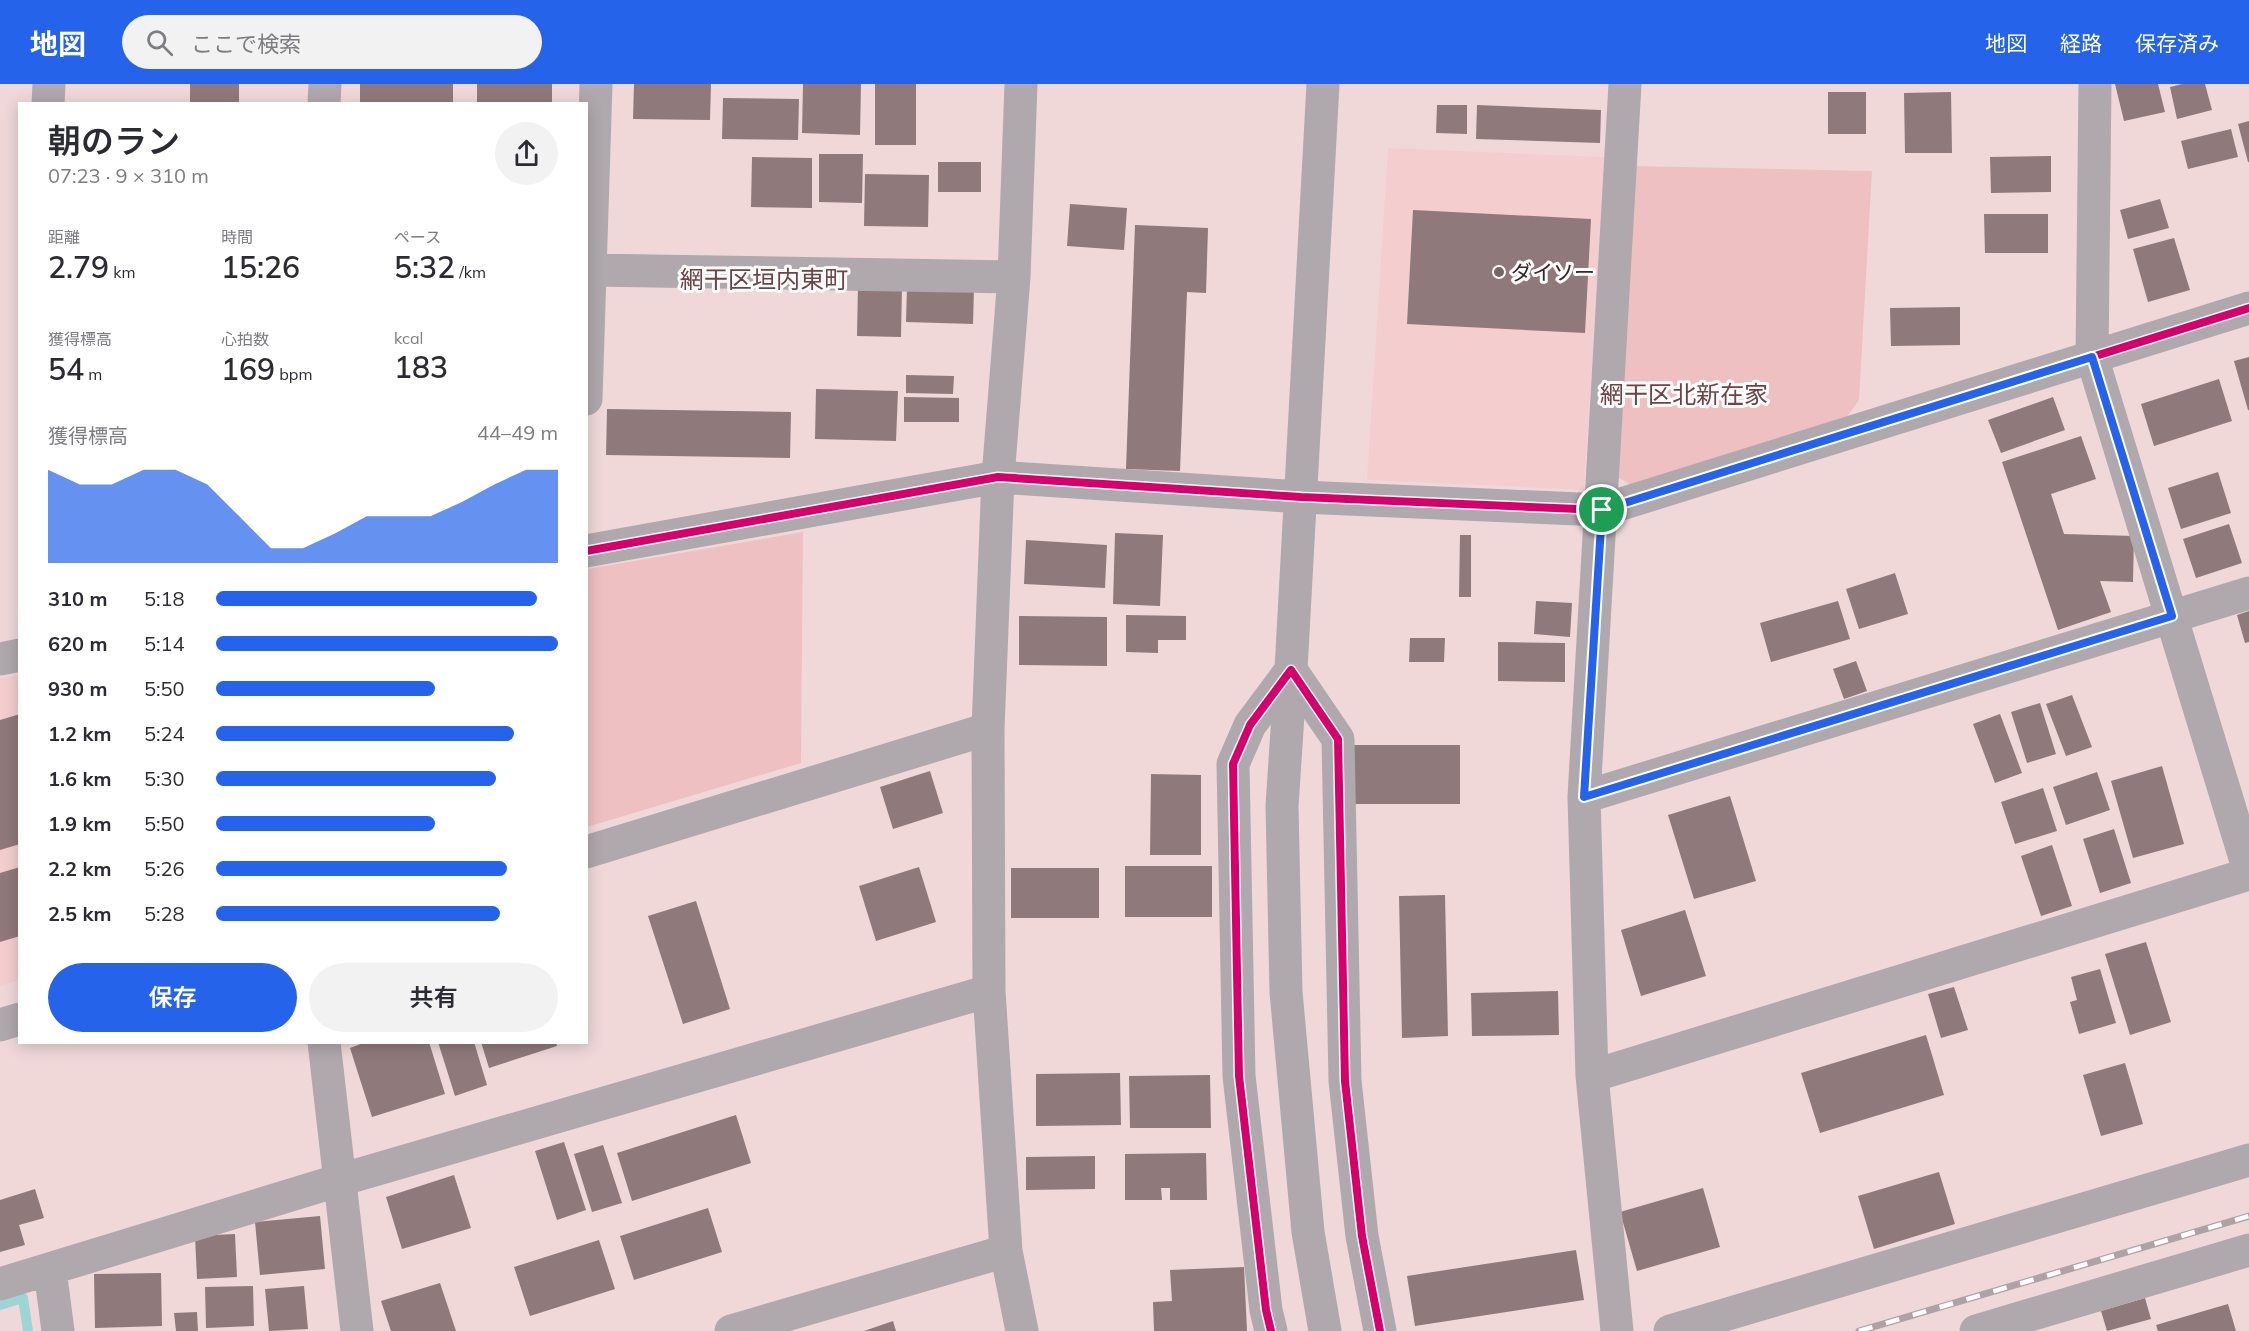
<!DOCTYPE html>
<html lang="ja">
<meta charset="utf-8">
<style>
body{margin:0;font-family:Mulish,"Noto Sans JP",sans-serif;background:#f2f2f3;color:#2b2b33;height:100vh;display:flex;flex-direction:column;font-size:22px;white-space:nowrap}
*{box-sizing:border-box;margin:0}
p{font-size:20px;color:#7c7c81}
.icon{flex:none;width:33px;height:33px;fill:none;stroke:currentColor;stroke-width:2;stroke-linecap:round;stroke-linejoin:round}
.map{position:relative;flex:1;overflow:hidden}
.side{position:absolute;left:18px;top:18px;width:570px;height:942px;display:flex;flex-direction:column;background:#fff;border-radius:0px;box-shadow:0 3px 15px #0003}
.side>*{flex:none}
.pin{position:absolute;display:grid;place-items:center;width:51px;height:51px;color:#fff;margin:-26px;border:3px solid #fff;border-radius:50%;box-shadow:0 2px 6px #0007}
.round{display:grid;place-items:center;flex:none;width:63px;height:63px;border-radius:32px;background:#f2f2f3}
.summary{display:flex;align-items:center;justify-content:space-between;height:102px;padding:0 30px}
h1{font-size:33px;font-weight:600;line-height:45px}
.stats{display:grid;grid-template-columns:repeat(3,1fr);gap:9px;height:102px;padding:6px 30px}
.stats div{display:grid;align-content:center}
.stats b{font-size:30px;font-weight:600}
.stats small{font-size:16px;font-weight:400}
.stats p{font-size:16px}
.chart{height:168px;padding:12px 30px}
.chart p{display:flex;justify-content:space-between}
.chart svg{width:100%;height:108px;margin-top:6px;fill:#2563eb;opacity:.7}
.button{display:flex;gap:12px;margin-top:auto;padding:12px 30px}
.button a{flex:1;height:69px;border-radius:36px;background:#2563eb;color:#fff;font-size:24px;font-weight:600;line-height:69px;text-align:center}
.button a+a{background:#f2f2f3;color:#2b2b33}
ul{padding:0 30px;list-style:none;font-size:20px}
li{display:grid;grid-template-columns:96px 72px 1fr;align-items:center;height:45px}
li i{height:15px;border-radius:8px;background:#2563eb}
header{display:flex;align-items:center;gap:36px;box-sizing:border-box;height:84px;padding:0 30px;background:#2563eb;color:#fff}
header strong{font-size:28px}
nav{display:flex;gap:33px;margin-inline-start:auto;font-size:21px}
.search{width:420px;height:54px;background:#f2f2f3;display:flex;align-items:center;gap:15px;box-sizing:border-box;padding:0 21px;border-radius:33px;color:#7c7c81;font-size:22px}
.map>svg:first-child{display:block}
.built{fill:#f4cecf}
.green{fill:#efc0c2}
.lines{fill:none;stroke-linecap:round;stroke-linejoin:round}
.stream{stroke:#9dd5d6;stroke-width:10}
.building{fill:#8f797b}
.minor{stroke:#afa8ad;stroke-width:33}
.rail-casing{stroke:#afa2a5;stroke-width:7}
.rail{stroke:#fcfcfc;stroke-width:4.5;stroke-dasharray:14;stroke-linecap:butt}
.cycleway-casing{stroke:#fcfcfc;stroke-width:11}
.cycleway{stroke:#d6006c;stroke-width:8}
.route-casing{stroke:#fff;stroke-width:12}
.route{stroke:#2563eb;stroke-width:8}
.poi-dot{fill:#796465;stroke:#fcfcfc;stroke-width:2}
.labels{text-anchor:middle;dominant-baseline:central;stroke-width:6;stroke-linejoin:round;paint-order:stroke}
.poi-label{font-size:21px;fill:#392526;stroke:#fcfcfc;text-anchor:start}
.quarter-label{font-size:24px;fill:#6f4245;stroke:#fcfcfc}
</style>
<header>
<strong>地図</strong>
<div class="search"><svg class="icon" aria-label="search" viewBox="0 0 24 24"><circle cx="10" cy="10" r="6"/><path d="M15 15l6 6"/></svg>ここで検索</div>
<nav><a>地図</a><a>経路</a><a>保存済み</a></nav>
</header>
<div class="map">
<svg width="2249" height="1247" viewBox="0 0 2249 1247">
<rect width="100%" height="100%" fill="#f0d8d9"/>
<path class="built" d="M 1388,64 L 1605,73 L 1584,406 L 1367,396 Z
M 19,591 L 19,896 L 0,902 L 0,594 Z"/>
<path class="green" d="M 1633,82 L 1872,87 L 1859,316 L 1844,337 L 1633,402 L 1614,391 Z
M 803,448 L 801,679 L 587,743 L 587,485 Z"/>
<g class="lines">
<path class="stream" d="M 0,1221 L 23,1214 L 28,1247"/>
</g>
<path class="building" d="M 190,0 L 239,0 L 239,20 L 190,20 Z
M 360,0 L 453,0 L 453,20 L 360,20 Z
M 477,0 L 552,0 L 552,20 L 477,20 Z
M 634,0 L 711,0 L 710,36 L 633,35 Z
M 803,0 L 861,0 L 860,51 L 802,49 Z
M 875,0 L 916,0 L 916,61 L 875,61 Z
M 2115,0 L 2158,0 L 2165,28 L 2124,37 Z
M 2182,0 L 2205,0 L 2212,26 L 2177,35 L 2170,3 Z
M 1828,8 L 1866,8 L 1866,50 L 1828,50 Z
M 1951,8 L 1952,69 L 1905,69 L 1904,9 Z
M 723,14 L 799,15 L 798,56 L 722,55 Z
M 1437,21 L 1467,21 L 1467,50 L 1436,49 Z
M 1477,21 L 1601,26 L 1600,59 L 1476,55 Z
M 2249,37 L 2249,78 L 2248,78 L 2238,40 Z
M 2231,45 L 2238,73 L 2188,85 L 2181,57 Z
M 819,70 L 863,70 L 862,119 L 819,118 Z
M 2051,72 L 2051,108 L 1991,109 L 1990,73 Z
M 752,73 L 812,74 L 812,124 L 751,123 Z
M 938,78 L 981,78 L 981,108 L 938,108 Z
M 865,90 L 929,91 L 928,143 L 864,142 Z
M 2160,115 L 2169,144 L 2128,155 L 2120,126 Z
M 1070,120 L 1127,124 L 1124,166 L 1067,162 Z
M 1413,126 L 1591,135 L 1585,249 L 1407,240 Z
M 1984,130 L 2048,130 L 2048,169 L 1985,169 Z
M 1135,141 L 1208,144 L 1206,209 L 1187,208 L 1180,387 L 1126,385 Z
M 2174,154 L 2190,206 L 2148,218 L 2133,165 Z
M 858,201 L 902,201 L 901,253 L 857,252 Z
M 907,203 L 974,204 L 973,240 L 906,238 Z
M 1960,223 L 1960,261 L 1891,262 L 1890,224 Z
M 2249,273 L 2249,326 L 2248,326 L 2234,277 Z
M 906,291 L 954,292 L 953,310 L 906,309 Z
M 2219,295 L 2232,337 L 2154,362 L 2141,320 Z
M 816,305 L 898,307 L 896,357 L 815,355 Z
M 904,313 L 959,314 L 959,338 L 904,338 Z
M 2053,313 L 2065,346 L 2001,369 L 1988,336 Z
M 607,325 L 791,328 L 790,374 L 606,371 Z
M 2081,352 L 2096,395 L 2051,410 L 2064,450 L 2134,452 L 2133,498 L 2100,497 L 2111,528 L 2058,546 L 2002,378 Z
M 2218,388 L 2231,429 L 2181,445 L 2168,404 Z
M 2229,440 L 2242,479 L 2196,494 L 2183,455 Z
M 1115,449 L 1163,451 L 1160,522 L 1113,520 Z
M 1460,451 L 1471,451 L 1471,513 L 1459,513 Z
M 1026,456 L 1107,461 L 1105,504 L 1024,500 Z
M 1895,489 L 1908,530 L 1859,545 L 1846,505 Z
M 1536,517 L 1572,519 L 1570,553 L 1534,550 Z
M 1838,517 L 1850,555 L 1771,578 L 1760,539 Z
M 2249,527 L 2249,558 L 2245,559 L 2237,531 Z
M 1126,531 L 1186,532 L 1186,556 L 1158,556 L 1158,569 L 1126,568 Z
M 1019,532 L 1107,533 L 1107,582 L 1019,581 Z
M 1410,554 L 1445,554 L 1444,578 L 1409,578 Z
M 1498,558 L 1565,559 L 1565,598 L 1498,597 Z
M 1856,577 L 1867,607 L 1844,615 L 1833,585 Z
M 2072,611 L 2092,663 L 2066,672 L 2046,620 Z
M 2040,619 L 2056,670 L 2027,679 L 2011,628 Z
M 20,630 L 20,760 L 0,766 L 0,636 Z
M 2000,630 L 2022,689 L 1995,699 L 1973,640 Z
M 1354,661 L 1460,661 L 1460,720 L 1354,720 Z
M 2162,682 L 2184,760 L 2133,774 L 2111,697 Z
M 930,687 L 943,729 L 893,745 L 880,703 Z
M 2097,688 L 2110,726 L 2066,741 L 2053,703 Z
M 1151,690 L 1201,691 L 1201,771 L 1150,771 Z
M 2043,704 L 2057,747 L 2015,760 L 2001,718 Z
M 1730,712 L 1756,797 L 1694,815 L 1668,731 Z
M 2114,745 L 2131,799 L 2100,809 L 2083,755 Z
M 2052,761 L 2072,822 L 2041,832 L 2021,772 Z
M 1125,782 L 1212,782 L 1212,833 L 1125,833 Z
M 20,783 L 20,852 L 0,858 L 0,789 Z
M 919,783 L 936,838 L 876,857 L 859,802 Z
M 1011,784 L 1099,784 L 1099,834 L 1011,834 Z
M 1445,811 L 1448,952 L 1402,954 L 1399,812 Z
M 696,817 L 730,925 L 683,940 L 648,832 Z
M 1685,826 L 1706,892 L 1641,912 L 1621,846 Z
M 2146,858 L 2171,938 L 2130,951 L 2105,870 Z
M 2100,885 L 2116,939 L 2079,950 L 2070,918 L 2077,916 L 2071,893 Z
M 1954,903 L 1968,946 L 1941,954 L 1928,910 Z
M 1558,907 L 1559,951 L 1472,952 L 1471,909 Z
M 1926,951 L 1944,1011 L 1820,1049 L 1801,989 Z
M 366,958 L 429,958 L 445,1010 L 372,1033 L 350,964 Z
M 438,958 L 474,958 L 487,1001 L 455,1012 Z
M 481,958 L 556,958 L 557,962 L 489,984 Z
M 2125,979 L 2143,1040 L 2101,1052 L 2083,991 Z
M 1120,989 L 1121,1041 L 1036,1042 L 1036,990 Z
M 1210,991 L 1211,1044 L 1130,1044 L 1129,992 Z
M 736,1031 L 751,1079 L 632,1117 L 617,1069 Z
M 564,1058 L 586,1126 L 557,1136 L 535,1067 Z
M 603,1061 L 622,1119 L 592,1128 L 574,1070 Z
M 1206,1069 L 1207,1116 L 1170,1116 L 1170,1104 L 1161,1104 L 1162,1116 L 1125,1116 L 1125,1070 Z
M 1095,1072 L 1095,1105 L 1026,1106 L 1026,1073 Z
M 1939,1088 L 1955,1140 L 1874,1165 L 1858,1112 Z
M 454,1091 L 471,1144 L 402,1165 L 386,1113 Z
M 1703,1104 L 1720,1163 L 1637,1187 L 1620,1128 Z
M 35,1105 L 44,1134 L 19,1141 L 25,1161 L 0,1168 L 0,1116 Z
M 708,1124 L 722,1168 L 634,1196 L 620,1152 Z
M 320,1132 L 325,1185 L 260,1191 L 255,1138 Z
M 235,1150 L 237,1193 L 197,1195 L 195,1152 Z
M 599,1156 L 615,1205 L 530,1232 L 514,1183 Z
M 1576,1166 L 1584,1216 L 1415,1242 L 1407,1192 Z
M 1244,1183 L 1247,1247 L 1154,1247 L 1153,1218 L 1172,1217 L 1170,1186 Z
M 161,1189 L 162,1242 L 95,1244 L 94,1190 Z
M 440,1199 L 456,1247 L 391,1247 L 381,1217 Z
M 253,1202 L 254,1242 L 206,1244 L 205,1203 Z
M 304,1202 L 308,1245 L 269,1247 L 265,1205 Z
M 2145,1214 L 2151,1235 L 2107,1247 L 2101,1227 Z
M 2228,1220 L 2236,1247 L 2158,1247 L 2156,1241 Z
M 197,1228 L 198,1247 L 176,1247 L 174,1229 Z
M 893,1237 L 896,1247 L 864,1247 Z"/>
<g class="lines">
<path class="minor" d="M 1021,0 L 1014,193 L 998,393 L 988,645 L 989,907 L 1006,1167 L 1022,1247
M 1323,0 L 1291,586 L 1282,722 L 1286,908 L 1308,1148 L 1325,1247
M 2095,0 L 2092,273 L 2249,787
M 48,20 L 49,0
M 324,20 L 325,0
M 591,186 L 1014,193
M 586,315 L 596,0
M 586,467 L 998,393 L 1301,413 L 1602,426 L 2249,224
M 0,575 L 20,571
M 1584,713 L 2249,509
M 586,768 L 988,645
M 0,941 L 20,935
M 324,958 L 357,1247
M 1592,992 L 2249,790
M 50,1186 L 58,1247
M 0,1200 L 340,1096 L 989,907
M 731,1247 L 1006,1167
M 1271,1247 L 1266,1226 L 1239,992 L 1233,680 L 1250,641 L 1291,586 L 1338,655 L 1345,997 L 1362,1152 L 1380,1247
M 1617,1247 L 1592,992 L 1584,713 L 1625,0
M 1670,1247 L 2249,1076
M 1976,1247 L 2249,1166"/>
<defs>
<path id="rail" d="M 1859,1247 L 2249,1132"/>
</defs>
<use href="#rail" class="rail-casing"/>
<use href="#rail" class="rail"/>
<defs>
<path id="cycleway" d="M 586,467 L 998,393 L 1301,413 L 1602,426 L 2249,224
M 1271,1247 L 1266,1226 L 1239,992 L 1233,680 L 1250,641 L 1291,586 L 1338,655 L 1345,997 L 1362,1152 L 1380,1247"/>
</defs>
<use href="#cycleway" class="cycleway-casing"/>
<use href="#cycleway" class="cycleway"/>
</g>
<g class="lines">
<defs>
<path id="route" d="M 2092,273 L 2172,532 L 1584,713 L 1602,426 Z"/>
</defs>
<use href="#route" class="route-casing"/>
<use href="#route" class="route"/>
</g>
<circle class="poi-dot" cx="1499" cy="188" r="6"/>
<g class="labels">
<g class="poi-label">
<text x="1511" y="188">ダイソー</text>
</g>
<g class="quarter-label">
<text x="764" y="195">網干区垣内東町</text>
<text x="1684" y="310">網干区北新在家</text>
</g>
</g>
</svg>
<div class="pin" style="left:1602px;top:426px;background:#1e9e55"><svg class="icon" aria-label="arrive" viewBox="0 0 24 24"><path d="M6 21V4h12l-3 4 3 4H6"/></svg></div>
<section class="side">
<div class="summary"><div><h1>朝のラン</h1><p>07:23 · 9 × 310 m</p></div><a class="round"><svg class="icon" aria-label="share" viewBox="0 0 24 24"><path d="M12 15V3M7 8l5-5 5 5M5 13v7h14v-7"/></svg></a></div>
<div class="stats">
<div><p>距離</p><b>2.79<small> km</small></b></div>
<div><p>時間</p><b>15:26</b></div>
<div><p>ペース</p><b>5:32<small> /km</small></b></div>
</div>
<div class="stats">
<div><p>獲得標高</p><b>54<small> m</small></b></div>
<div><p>心拍数</p><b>169<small> bpm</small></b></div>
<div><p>kcal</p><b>183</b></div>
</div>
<div class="chart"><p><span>獲得標高</span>44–49 m</p>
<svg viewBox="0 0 160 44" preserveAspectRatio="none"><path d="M0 44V6L10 12L20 12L30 6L40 6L50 12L60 25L70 38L80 38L90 32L100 25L110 25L120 25L130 19L140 12L150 6L160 6V44z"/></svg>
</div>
<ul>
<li><b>310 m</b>5:18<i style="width:94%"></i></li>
<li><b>620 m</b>5:14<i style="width:100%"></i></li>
<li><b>930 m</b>5:50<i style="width:64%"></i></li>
<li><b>1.2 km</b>5:24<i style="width:87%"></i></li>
<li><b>1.6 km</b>5:30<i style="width:82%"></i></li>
<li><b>1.9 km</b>5:50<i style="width:64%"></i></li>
<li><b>2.2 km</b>5:26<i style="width:85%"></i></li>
<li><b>2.5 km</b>5:28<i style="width:83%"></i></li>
</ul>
<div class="button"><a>保存</a><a>共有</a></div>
</section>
</div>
